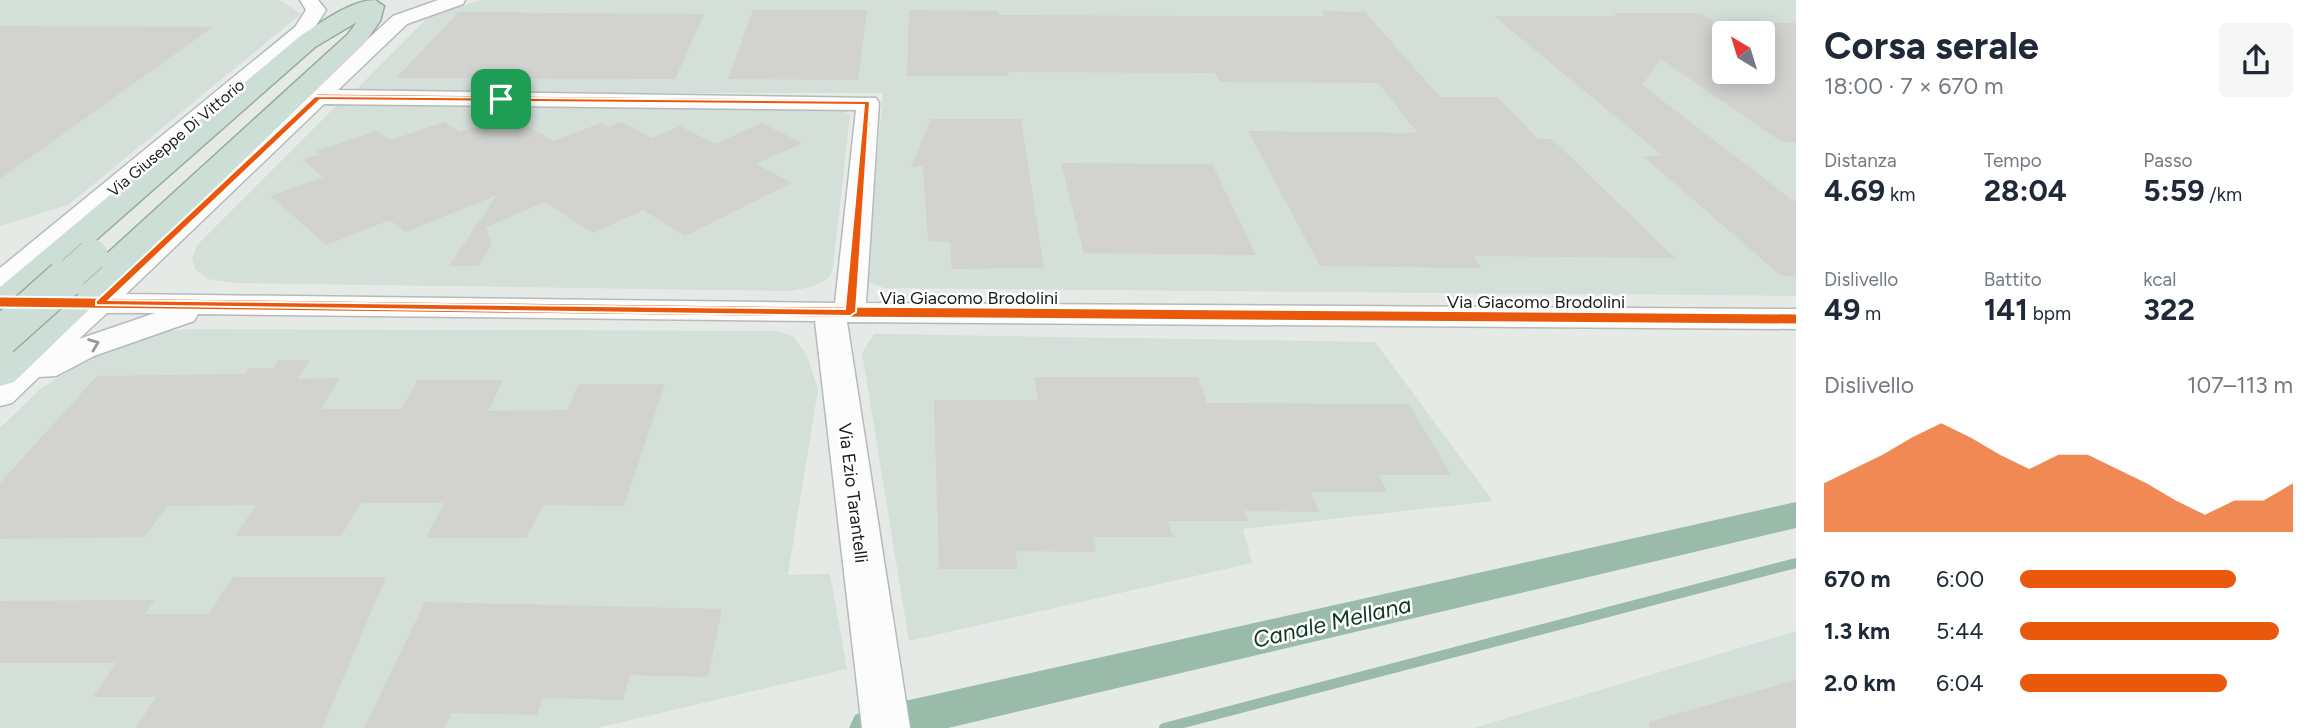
<!DOCTYPE html>
<html lang="it">
<meta charset="utf-8">
<style>
body{margin:0;font-family:Figtree,sans-serif;background:#f6f6f7;color:#1f2937;height:100vh;display:flex;flex-direction:column;font-size:26px;white-space:nowrap}
*{box-sizing:border-box;margin:0}
p{font-size:23px;color:#747a83}
.icon{flex:none;width:38px;height:38px;fill:none;stroke:currentColor;stroke-width:2;stroke-linecap:round;stroke-linejoin:round}
.map{position:relative;flex:1;overflow:hidden}
.panel{display:flex;flex-direction:column;background:#fff;width:525px}
.panel>*{flex:none}
.needle{width:46px;rotate:322deg}
.buttons{position:absolute;left:1712px;top:21px;display:grid;gap:14px}
.buttons a{display:grid;place-items:center;width:63px;height:63px;border-radius:7px;background:#fff;box-shadow:0 4px 18px #0003;font-size:35px}
.pin{position:absolute;display:grid;place-items:center;width:60px;height:60px;color:#fff;margin:-30px;border-radius:14px;box-shadow:0 4px 10px #0006}
.round{display:grid;place-items:center;flex:none;width:74px;height:74px;border-radius:7px;background:#f6f6f7}
.head{display:flex;align-items:center;justify-content:space-between;height:119px;padding:0 28px}
h1{font-size:38px;font-weight:700;line-height:52px}
.stats{display:grid;grid-template-columns:repeat(3,1fr);gap:10px;height:119px;padding:7px 28px}
.stats div{display:grid;align-content:center}
.stats b{font-size:30px;font-weight:700}
.stats small{font-size:19px;font-weight:400}
.stats p{font-size:19px}
.chart{height:196px;padding:14px 28px}
.chart p{display:flex;justify-content:space-between}
.chart svg{width:100%;height:126px;margin-top:7px;fill:#ea580c;opacity:.7}
ul{padding:0 28px;list-style:none;font-size:23px}
li{display:grid;grid-template-columns:112px 84px 1fr;align-items:center;height:52px}
li i{height:18px;border-radius:9px;background:#ea580c}
main{display:flex;flex:1;min-height:0}
.map>svg:first-child{display:block}
.built{fill:#d3dfd8;fill-rule:evenodd}
.lines{fill:none;stroke-linecap:round;stroke-linejoin:round}
.stream{stroke:#9abba9;stroke-width:10}
.canal{fill:#9abba9;fill-rule:evenodd}
.building{fill:#d2d2d0;fill-rule:evenodd}
.minor-casing{stroke:#b6bbb8;stroke-width:3}
.highway-casing{stroke:#97aba1;stroke-width:3}
.minor{fill:#fbfcfb;fill-rule:evenodd}
.highway{fill:#cdded6;fill-rule:evenodd}
.highway-bridge-far1-casing{stroke:#97aba1;stroke-width:32;stroke-linecap:butt}
.highway-bridge-casing{stroke:#97aba1;stroke-width:41;stroke-linecap:butt}
.highway-bridge-far1{stroke:#cdded6;stroke-width:31}
.highway-bridge{stroke:#cdded6;stroke-width:38}
.cycleway-far2-casing{stroke:#fff;stroke-width:8}
.cycleway-far1-casing{stroke:#fff;stroke-width:10}
.cycleway-casing{stroke:#fff;stroke-width:13}
.cycleway-far2{stroke:#e8590c;stroke-width:5}
.cycleway-far1{stroke:#e8590c;stroke-width:7}
.cycleway{stroke:#e8590c;stroke-width:9}
.oneway{stroke:#959896}
.route{fill:#ea580c;stroke:#fff;stroke-width:2;fill-rule:evenodd}
.labels{text-anchor:middle;dominant-baseline:central;stroke-width:5;stroke-linejoin:round;paint-order:stroke}
.far-street-label{font-size:16px;fill:#191d1b;stroke:#fff}
.street-label{font-size:18px;fill:#191d1b;stroke:#fff}
.near-water-label{font-size:23px;font-style:italic;fill:#103725;stroke:#fff}
</style>
<main>
<div class="map">
<svg width="1796" height="728" viewBox="0 0 1796 728">
<rect width="100%" height="100%" fill="#e5eae7"/>
<path class="built" d="M 0,0 L 279,0 L 301,14 L 68,205 L 0,226 Z
M 481,0 L 1796,0 L 1796,296 L 884,288 L 870,282 L 867,274 L 883,93 L 353,93 L 429,16 ZM 1724,33 L 1762,33 L 1762,72 L 1724,72 Z
M 339,103 L 840,109 L 850,115 L 833,268 L 829,278 L 811,287 L 790,291 L 237,283 L 207,279 L 195,269 L 192,258 L 198,244 Z
M 190,329 L 778,331 L 794,337 L 807,356 L 818,389 L 788,575 L 830,574 L 847,669 L 597,728 L 0,728 L 0,428 L 40,389 L 84,361 L 118,344 L 154,332 Z
M 874,334 L 1375,342 L 1493,501 L 1243,529 L 1252,563 L 909,641 L 862,353 Z
M 1796,631 L 1796,728 L 1474,728 Z"/>
<g class="lines">
<path class="stream" d="M 1164,728 L 1796,563"/>
<path class="canal" d="M 1796,502 L 1796,528 L 948,728 L 849,728 L 855,715 L 869,709 Z"/>
</g>
<path class="building" d="M 753,10 L 867,10 L 858,80 L 728,79 Z
M 909,10 L 998,11 L 999,15 L 1184,16 L 1325,16 L 1321,11 L 1365,12 L 1440,97 L 1497,97 L 1538,139 L 1552,139 L 1675,258 L 1473,256 L 1481,268 L 1320,266 L 1248,131 L 1418,133 L 1378,83 L 1220,82 L 1215,73 L 1008,72 L 1009,76 L 907,76 Z
M 459,12 L 550,13 L 704,14 L 675,79 L 396,78 Z
M 1613,13 L 1701,13 L 1716,23 L 1796,23 L 1796,142 L 1782,142 L 1661,59 L 1642,85 L 1796,203 L 1796,276 L 1780,275 L 1643,156 L 1663,156 L 1494,16 L 1617,16 ZM 1724,33 L 1762,33 L 1762,72 L 1724,72 Z
M 0,26 L 213,27 L 0,179 Z
M 931,119 L 1021,119 L 1044,268 L 952,269 L 950,242 L 928,241 L 923,166 L 911,167 Z
M 494,120 L 508,128 L 522,123 L 554,141 L 601,123 L 608,127 L 622,122 L 652,138 L 680,126 L 715,144 L 762,123 L 802,143 L 756,164 L 792,183 L 685,236 L 643,210 L 593,233 L 545,202 L 486,227 L 492,244 L 478,266 L 449,266 L 497,195 L 405,232 L 390,220 L 326,245 L 271,196 L 323,177 L 303,160 L 320,154 L 317,151 L 377,131 L 391,140 L 444,122 L 460,132 Z
M 1061,163 L 1212,164 L 1256,255 L 1084,253 Z
M 279,360 L 310,360 L 297,379 L 340,378 L 321,409 L 401,409 L 418,380 L 503,380 L 488,411 L 568,410 L 578,384 L 665,384 L 624,506 L 543,505 L 526,538 L 426,538 L 444,503 L 361,503 L 341,536 L 235,536 L 256,505 L 168,506 L 144,537 L 0,539 L 0,483 L 97,376 L 245,374 L 250,368 L 273,368 Z
M 1035,377 L 1198,377 L 1207,403 L 1409,404 L 1451,475 L 1379,475 L 1387,492 L 1311,492 L 1319,512 L 1244,511 L 1248,521 L 1168,521 L 1173,537 L 1093,537 L 1096,552 L 1016,551 L 1017,569 L 939,569 L 934,400 L 1038,400 Z
M 233,577 L 386,577 L 322,728 L 136,728 L 156,697 L 93,697 L 116,663 L 0,663 L 0,601 L 155,600 L 145,614 L 209,614 Z
M 425,602 L 722,609 L 708,677 L 630,675 L 623,700 L 543,698 L 537,715 L 451,713 L 445,728 L 364,728 Z
M 1796,680 L 1796,728 L 1650,728 L 1649,722 Z"/>
<g class="lines">
<defs>
<path id="minor" d="M 300,0 L 318,0 L 326,10 L 310,35 L 11,289 L 0,292 L 0,268 L 295,27 L 306,10 Z
M 438,0 L 465,0 L 463,4 L 407,24 L 338,90 L 876,98 L 879,103 L 866,303 L 1796,309 L 1796,329 L 847,322 L 910,728 L 862,728 L 815,321 L 198,314 L 194,321 L 94,356 L 56,376 L 39,377 L 12,403 L 0,406 L 0,376 L 70,312 L 0,311 L 0,293 L 89,294 L 393,16 ZM 324,104 L 856,110 L 835,303 L 126,294 ZM 107,313 L 155,313 L 79,339 Z"/>
<path id="highway" d="M 375,0 L 384,6 L 380,21 L 364,44 L 14,382 L 0,386 L 0,351 L 348,34 L 357,22 L 315,47 L 13,313 L 0,316 L 0,287 L 299,37 C 320,23 349,1 375,0 Z"/>
</defs>
<use href="#minor" class="minor-casing"/>
<use href="#highway" class="highway-casing"/>
<use href="#minor" class="minor"/>
<use href="#highway" class="highway"/>
<defs>
<path id="highway-bridge-far1" d="M 63,281 L 92,255"/>
<path id="highway-bridge" d="M 0,337 L 65,279"/>
</defs>
<use href="#highway-bridge-far1" class="highway-bridge-far1-casing"/>
<use href="#highway-bridge" class="highway-bridge-casing"/>
<use href="#highway-bridge-far1" class="highway-bridge-far1"/>
<use href="#highway-bridge" class="highway-bridge"/>
<defs>
<path id="cycleway-far2" d="M 318,97 L 868,103 L 866,125"/>
<path id="cycleway-far1" d="M 853,281 L 866,123"/>
<path id="cycleway" d="M 0,302 L 830,312 L 1796,319
M 850,312 L 853,279"/>
</defs>
<use href="#cycleway-far2" class="cycleway-far2-casing"/>
<use href="#cycleway-far1" class="cycleway-far1-casing"/>
<use href="#cycleway" class="cycleway-casing"/>
<use href="#cycleway-far2" class="cycleway-far2"/>
<use href="#cycleway-far1" class="cycleway-far1"/>
<use href="#cycleway" class="cycleway"/>
</g>
<defs><path id="oneway-chevron" d="M-2-3.5L2.5 0L-2 3.5" fill="none" stroke-width="1.6" stroke-linecap="round" stroke-linejoin="round" transform="scale(1.75)"/></defs>
<use class="oneway" href="#oneway-chevron" transform="translate(94 344) rotate(-21)"/>
<path class="route" d="M 315,96 L 870,101 L 856,312 L 850,316 L 96,305 L 96,301 ZM 320,100 L 864,105 L 845,309 L 109,300 Z"/>
<g class="labels">
<g class="far-street-label">
<text transform="translate(176 138) rotate(-40)">Via Giuseppe Di Vittorio</text>
</g>
<g class="street-label">
<text x="969" y="298">Via Giacomo Brodolini</text>
<text x="1536" y="302">Via Giacomo Brodolini</text>
<text transform="translate(853 493) rotate(83)">Via Ezio Tarantelli</text>
</g>
<g class="near-water-label">
<text transform="translate(1332 622) rotate(-13)">Canale Mellana</text>
</g>
</g>
</svg>
<div class="buttons">
<a><svg class="needle" viewBox="-14 -14 28 28"><path d="M0-13l5 13h-10z" fill="#e53935"/><path d="M0 13l5-13h-10z" fill="#747a83"/></svg></a>
</div>
<div class="pin" style="left:501px;top:99px;background:#1e9e55"><svg class="icon" aria-label="arrive" viewBox="0 0 24 24"><path d="M6 21V4h12l-3 4 3 4H6"/></svg></div>
</div>
<section class="panel">
<div class="head"><div><h1>Corsa serale</h1><p>18:00 · 7 × 670 m</p></div><a class="round"><svg class="icon" aria-label="share" viewBox="0 0 24 24"><path d="M12 15V3M7 8l5-5 5 5M5 13v7h14v-7"/></svg></a></div>
<div class="stats">
<div><p>Distanza</p><b>4.69<small> km</small></b></div>
<div><p>Tempo</p><b>28:04</b></div>
<div><p>Passo</p><b>5:59<small> /km</small></b></div>
</div>
<div class="stats">
<div><p>Dislivello</p><b>49<small> m</small></b></div>
<div><p>Battito</p><b>141<small> bpm</small></b></div>
<div><p>kcal</p><b>322</b></div>
</div>
<div class="chart"><p><span>Dislivello</span>107–113 m</p>
<svg viewBox="0 0 160 44" preserveAspectRatio="none"><path d="M0 44V27L10 22L20 17L30 11L40 6L50 11L60 17L70 22L80 17L90 17L100 22L110 27L120 33L130 38L140 33L150 33L160 27V44z"/></svg>
</div>
<ul>
<li><b>670 m</b>6:00<i style="width:79%"></i></li>
<li><b>1.3 km</b>5:44<i style="width:95%"></i></li>
<li><b>2.0 km</b>6:04<i style="width:76%"></i></li>
</ul>
</section>
</main>
